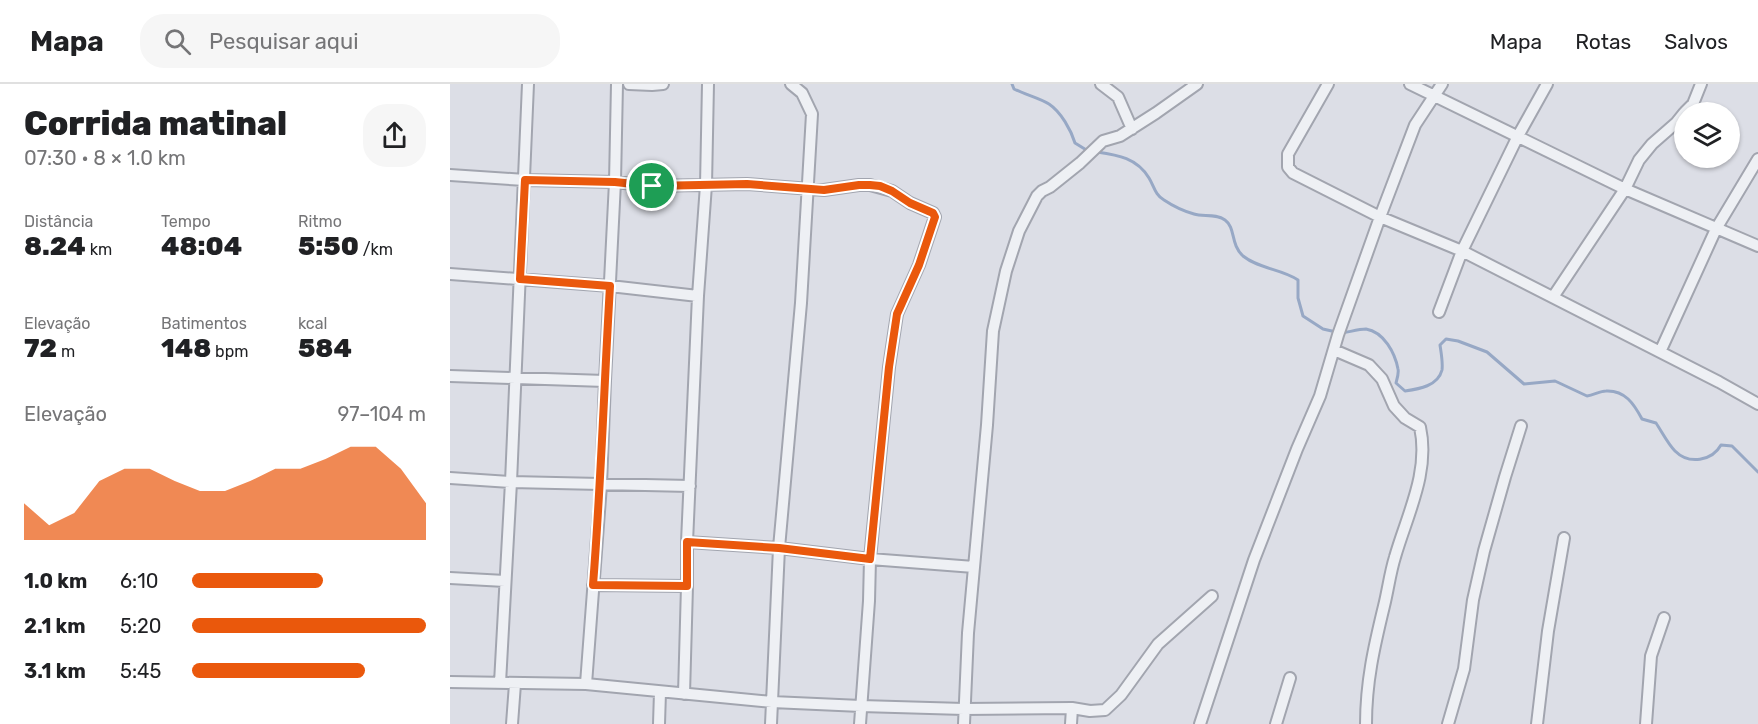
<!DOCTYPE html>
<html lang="pt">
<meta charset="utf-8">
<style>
body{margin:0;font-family:Rubik,sans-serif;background:#f6f6f6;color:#202124;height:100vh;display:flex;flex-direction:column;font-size:22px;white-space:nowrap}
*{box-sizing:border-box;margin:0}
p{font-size:20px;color:#757577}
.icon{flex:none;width:33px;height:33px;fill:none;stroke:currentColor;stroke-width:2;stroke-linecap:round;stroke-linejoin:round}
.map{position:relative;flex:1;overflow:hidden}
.details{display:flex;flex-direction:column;background:#fff;width:450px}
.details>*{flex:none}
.tools{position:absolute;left:1224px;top:18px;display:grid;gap:12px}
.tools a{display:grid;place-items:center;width:66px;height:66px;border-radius:50%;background:#fff;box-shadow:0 2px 4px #0004;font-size:30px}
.pin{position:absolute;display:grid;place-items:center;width:51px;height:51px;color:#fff;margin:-26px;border:3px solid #fff;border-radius:50%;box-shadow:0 2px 6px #0007}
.round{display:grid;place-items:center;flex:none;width:63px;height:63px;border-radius:24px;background:#f6f6f6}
.summary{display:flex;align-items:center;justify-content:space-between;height:102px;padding:0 24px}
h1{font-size:33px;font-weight:800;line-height:45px}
.stats{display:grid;grid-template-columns:repeat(3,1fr);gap:9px;height:102px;padding:6px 24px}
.stats div{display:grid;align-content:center}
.stats b{font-size:26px;font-weight:800}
.stats small{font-size:16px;font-weight:400}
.stats p{font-size:16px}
.chart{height:168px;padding:12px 24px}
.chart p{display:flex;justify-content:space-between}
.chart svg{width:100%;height:108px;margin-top:6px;fill:#ea580c;opacity:.7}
ul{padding:0 24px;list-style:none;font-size:20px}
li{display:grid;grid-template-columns:96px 72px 1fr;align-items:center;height:45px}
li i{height:15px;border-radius:8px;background:#ea580c}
header{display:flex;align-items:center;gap:36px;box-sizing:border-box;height:84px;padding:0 30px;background:#fff;border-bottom:2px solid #e0e0e0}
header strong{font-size:28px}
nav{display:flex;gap:33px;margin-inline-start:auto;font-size:21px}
.search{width:420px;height:54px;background:#f6f6f6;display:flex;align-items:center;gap:15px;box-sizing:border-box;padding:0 21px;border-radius:24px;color:#757577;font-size:22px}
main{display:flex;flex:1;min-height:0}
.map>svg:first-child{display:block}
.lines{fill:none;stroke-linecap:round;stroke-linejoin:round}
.stream{stroke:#97a8c5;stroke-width:3}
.minor-casing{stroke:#a2a5af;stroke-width:14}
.minor{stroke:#eef0f4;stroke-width:10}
.route-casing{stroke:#fff;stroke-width:12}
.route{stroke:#ea580c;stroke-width:8}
</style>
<header>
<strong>Mapa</strong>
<div class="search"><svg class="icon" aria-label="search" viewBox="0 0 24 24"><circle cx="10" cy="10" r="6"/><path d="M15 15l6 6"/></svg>Pesquisar aqui</div>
<nav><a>Mapa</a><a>Rotas</a><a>Salvos</a></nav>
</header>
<main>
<section class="details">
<div class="summary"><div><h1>Corrida matinal</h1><p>07:30 · 8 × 1.0 km</p></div><a class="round"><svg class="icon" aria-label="share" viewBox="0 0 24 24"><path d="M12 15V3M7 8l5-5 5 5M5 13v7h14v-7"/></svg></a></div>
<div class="stats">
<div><p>Distância</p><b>8.24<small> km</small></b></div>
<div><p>Tempo</p><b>48:04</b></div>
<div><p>Ritmo</p><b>5:50<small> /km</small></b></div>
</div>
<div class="stats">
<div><p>Elevação</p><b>72<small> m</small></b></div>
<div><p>Batimentos</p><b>148<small> bpm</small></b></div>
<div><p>kcal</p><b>584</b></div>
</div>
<div class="chart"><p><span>Elevação</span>97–104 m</p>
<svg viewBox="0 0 160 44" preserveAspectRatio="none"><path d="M0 44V29L10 38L20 33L30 20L40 15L50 15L60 20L70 24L80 24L90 20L100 15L110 15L120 11L130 6L140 6L150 15L160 29V44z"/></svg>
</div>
<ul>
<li><b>1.0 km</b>6:10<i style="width:56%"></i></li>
<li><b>2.1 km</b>5:20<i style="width:100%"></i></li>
<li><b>3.1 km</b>5:45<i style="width:74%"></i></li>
</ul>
</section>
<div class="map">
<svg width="1308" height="640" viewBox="0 0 1308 640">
<rect width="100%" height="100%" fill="#dcdee6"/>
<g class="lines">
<path class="stream" d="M 562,0 L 564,5 C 574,10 592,15 599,20 C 611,28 621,46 625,59 L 638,67
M 647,68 C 668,71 687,74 699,94 C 704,102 705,111 714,116 C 723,122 733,127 744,130 C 753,133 766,129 775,136 C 786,144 780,160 793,172 C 809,185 832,185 848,196 L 848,214 L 853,232 L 873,245 L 886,248
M 892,249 C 899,248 909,245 916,245 C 934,248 945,269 948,285 C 949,289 947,295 946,299 L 955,307 C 969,305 988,302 992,286 C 993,278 991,268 990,261 L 996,255 L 1008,257 L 1037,268 L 1074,300 L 1105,297 L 1137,312 C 1144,311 1150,307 1156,307 C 1175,306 1184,320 1192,335 L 1206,339 C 1212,348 1218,360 1225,367 C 1239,381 1262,377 1271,361 L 1282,362 L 1308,388"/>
<defs>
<path id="minor" d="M 179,0 L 202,1 L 213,0
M 651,0 L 668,13 L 682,45
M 878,0 L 838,70 L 838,83 L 843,89 L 930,133 L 1012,167 L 1269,298 L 1308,320
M 960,0 L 1175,105 L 1308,162
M 1235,28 L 1243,20 L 1251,0
M 0,91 L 75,96 L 165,98 L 203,102 L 297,100 L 374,106 L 409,101 L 420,101 L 442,107 L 460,119 L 483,129 L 485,133 L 469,181 L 447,230 L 439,283 L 420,475 L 419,517 L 410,640
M 0,190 L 160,202 L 248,212
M 1103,213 L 1175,105 L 1189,76 L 1202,60 L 1226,39 L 1234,29
M 989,228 L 1012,167 L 1068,52 L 1097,0
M 884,266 L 919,281 L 932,295 L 944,322 L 955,334 L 970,343 C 980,388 957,431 945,473 C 940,489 938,506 934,522 C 924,563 916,598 916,640
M 1210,268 L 1266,145 L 1308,75
M 0,292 L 155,297
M 0,394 L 61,398 L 240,402
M 237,458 L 329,464 L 420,475 L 524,483
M 0,494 L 55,497
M 143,501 L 237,502
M 0,598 L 136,600 L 322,618 L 411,622 L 514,625 L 622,624 L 640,627 L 655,626 L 671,611 L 708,560 L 762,512
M 50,599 L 61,398 L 78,0
M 136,600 L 151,401 L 155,297 L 165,98 L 167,0
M 234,610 L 237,502 L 237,458 L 248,212 L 256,101 L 258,0
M 62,640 L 65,600
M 209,640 L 210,608
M 321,640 L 329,464 L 351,219 L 362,30 L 352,9 L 341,0
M 514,640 L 518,549 L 537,341 L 543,247 L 556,187 L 569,147 L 587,112 L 592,107 L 600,103 L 630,79 L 653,57 L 670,52 L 706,29 L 747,0
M 621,640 L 622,624
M 750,640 L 804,476 L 847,365 L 870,312 L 888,251 L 930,133 L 965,41 L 992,0
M 826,640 L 840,594
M 998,640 L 1014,585 L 1023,516 L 1034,467 L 1055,393 L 1071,342
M 1087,640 L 1098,547 L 1114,454
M 1196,640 L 1201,572 L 1214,534"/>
</defs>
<use href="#minor" class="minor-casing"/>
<use href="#minor" class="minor"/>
</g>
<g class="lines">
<defs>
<path id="route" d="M 75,96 L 165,98 L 202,102 L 297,100 L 374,106 L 409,101 L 420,101 L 430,102 L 442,107 L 460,119 L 483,129 L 485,133 L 469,181 L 447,230 L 439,283 L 420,475 L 329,464 L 237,458 L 237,502 L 143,501 C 151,401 154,302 160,202 L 70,195 Z"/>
</defs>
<use href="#route" class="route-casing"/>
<use href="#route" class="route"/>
</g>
</svg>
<div class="tools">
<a><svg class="icon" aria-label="layers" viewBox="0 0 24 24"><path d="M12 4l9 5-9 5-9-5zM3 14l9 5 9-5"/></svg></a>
</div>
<div class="pin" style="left:202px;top:102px;background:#1e9e55"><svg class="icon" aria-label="arrive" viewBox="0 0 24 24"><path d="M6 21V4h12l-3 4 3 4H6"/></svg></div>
</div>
</main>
